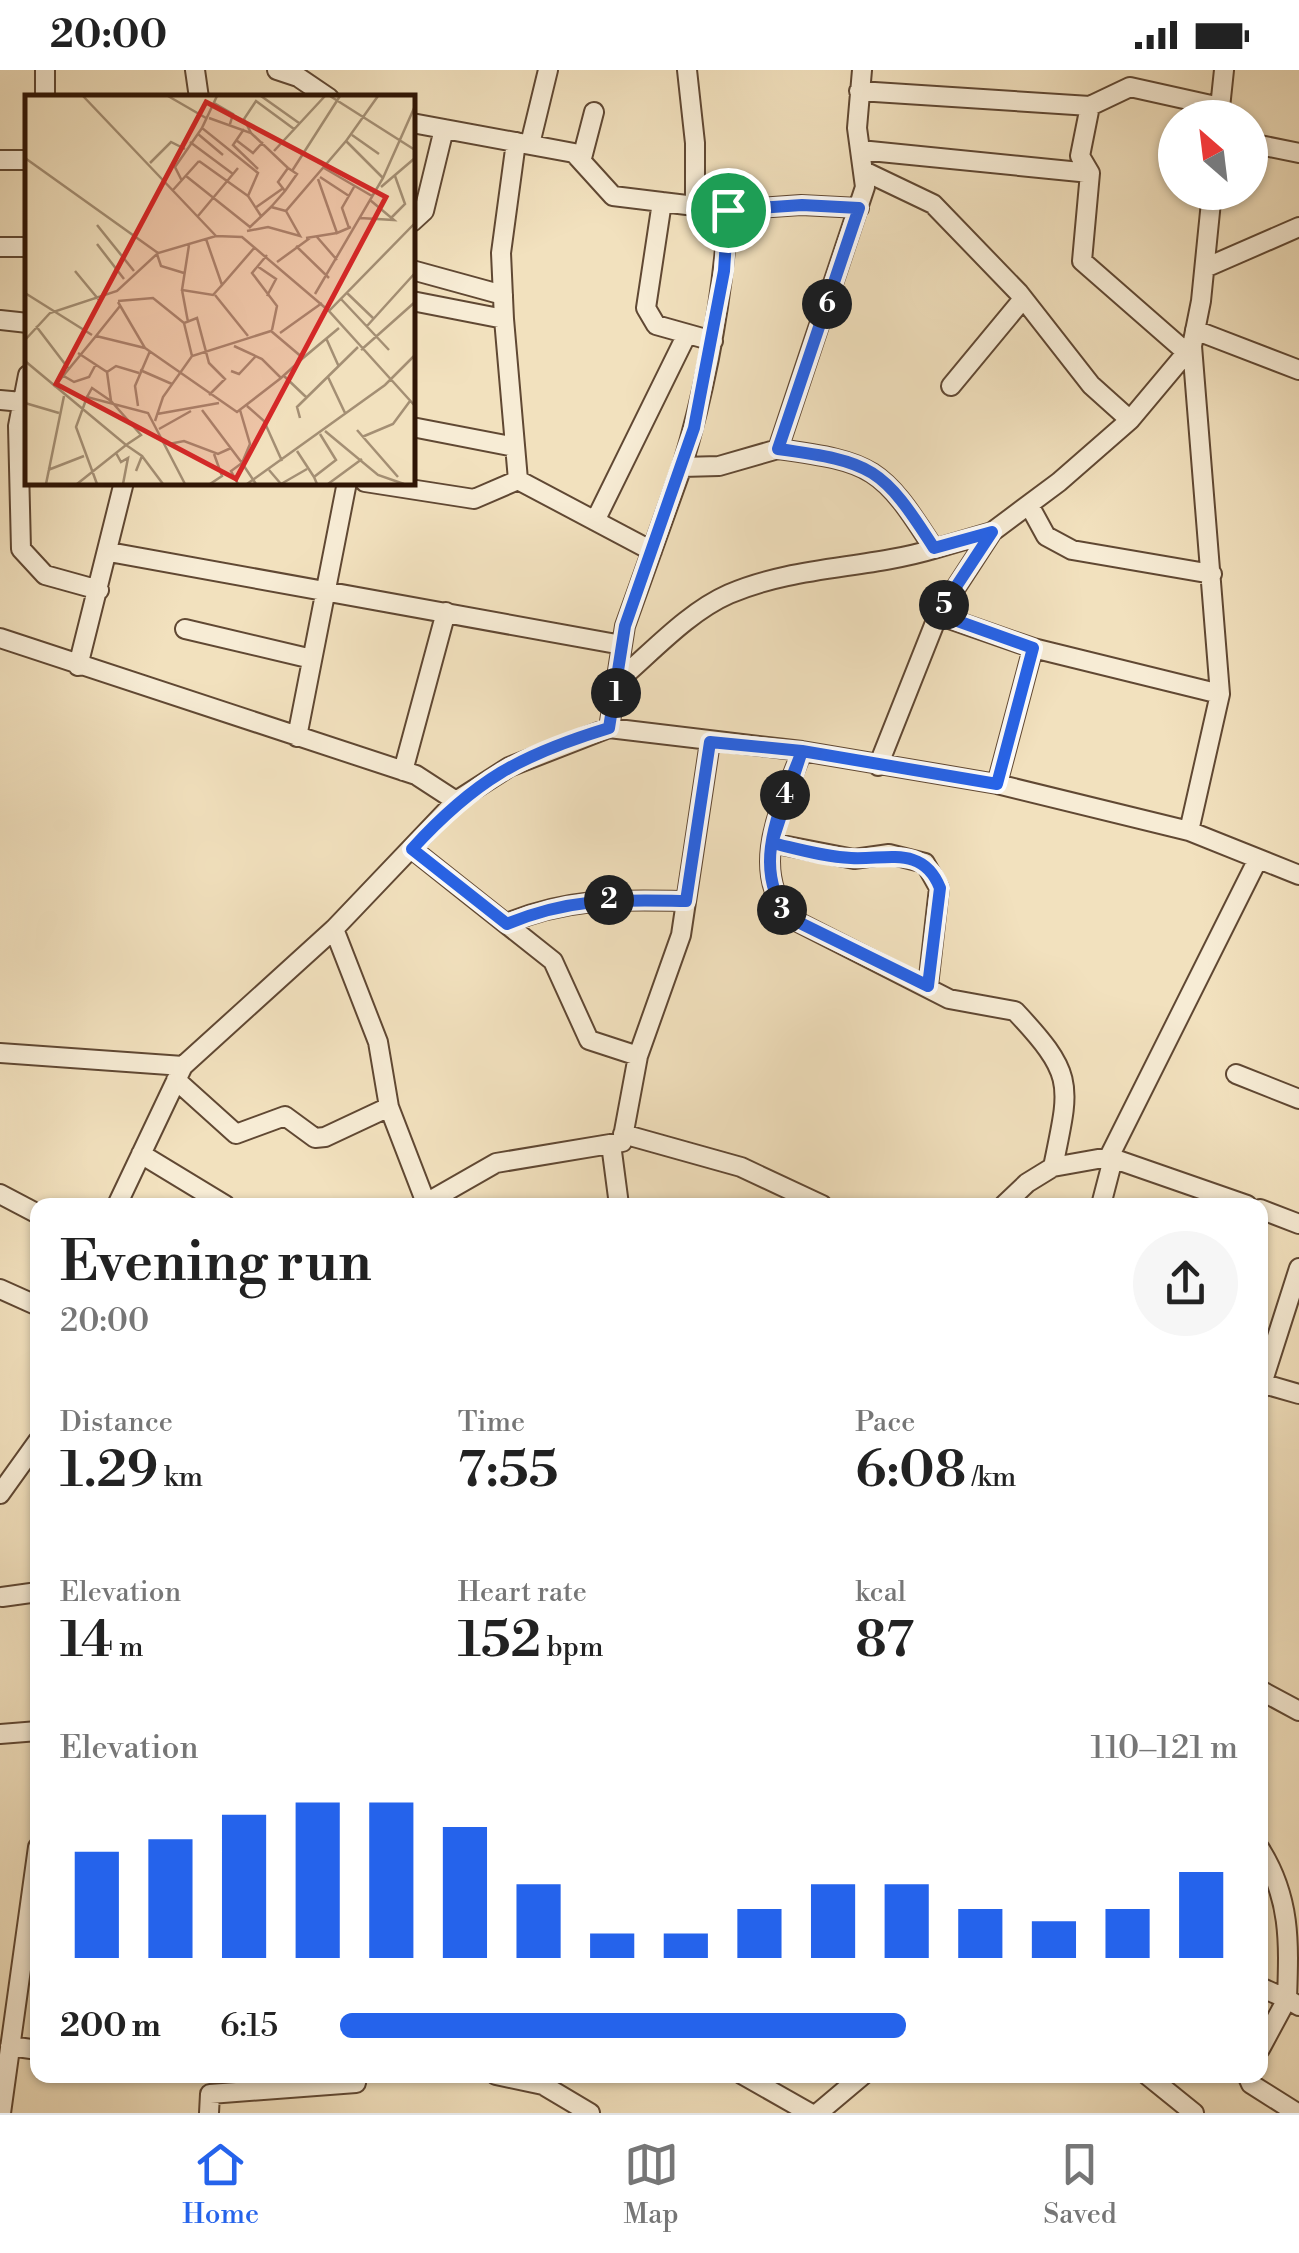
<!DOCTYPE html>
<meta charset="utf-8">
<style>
body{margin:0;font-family:"Libre Bodoni",serif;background:#f6f6f6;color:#222;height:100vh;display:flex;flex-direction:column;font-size:38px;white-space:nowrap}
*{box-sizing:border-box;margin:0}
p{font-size:32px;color:#767676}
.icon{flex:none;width:55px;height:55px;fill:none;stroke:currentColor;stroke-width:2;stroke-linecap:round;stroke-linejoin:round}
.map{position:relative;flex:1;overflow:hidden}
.side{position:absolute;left:30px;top:1128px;width:1238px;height:885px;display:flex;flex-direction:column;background:#fff;border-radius:20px;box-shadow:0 2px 8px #0004}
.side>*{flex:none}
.needle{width:65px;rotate:332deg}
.fabs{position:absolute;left:1158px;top:30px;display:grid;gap:20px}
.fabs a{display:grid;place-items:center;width:110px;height:110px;border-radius:50%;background:#fff;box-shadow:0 2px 8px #0004;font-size:50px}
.pin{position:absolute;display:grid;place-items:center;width:85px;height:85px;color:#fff;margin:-42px;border:5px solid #fff;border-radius:50%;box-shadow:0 2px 10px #0007}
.km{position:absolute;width:50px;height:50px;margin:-25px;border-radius:50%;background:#222;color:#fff;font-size:28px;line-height:50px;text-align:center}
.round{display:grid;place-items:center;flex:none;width:105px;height:105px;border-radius:52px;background:#f6f6f6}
.headline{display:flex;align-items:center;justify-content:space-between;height:170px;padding:0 30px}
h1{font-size:55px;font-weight:600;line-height:75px}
.figures{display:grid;grid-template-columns:repeat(3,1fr);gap:15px;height:170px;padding:10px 30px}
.figures div{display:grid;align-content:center}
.figures b{font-size:50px;font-weight:600}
.figures small{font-size:28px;font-weight:400}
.figures p{font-size:28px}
.chart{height:280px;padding:20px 30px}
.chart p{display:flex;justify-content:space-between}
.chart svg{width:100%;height:180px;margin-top:10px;stroke:#2563eb;stroke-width:6}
ul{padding:0 30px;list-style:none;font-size:32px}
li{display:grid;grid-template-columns:160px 120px 1fr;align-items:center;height:75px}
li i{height:25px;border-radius:12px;background:#2563eb}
.status{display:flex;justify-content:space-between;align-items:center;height:70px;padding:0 50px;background:#fff;direction:ltr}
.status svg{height:28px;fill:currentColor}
.tabs{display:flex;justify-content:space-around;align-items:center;height:140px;border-top:2px solid #e0e0e0;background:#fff;font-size:28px;color:#767676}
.tabs a{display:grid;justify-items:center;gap:5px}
.tabs .active{color:#2563eb}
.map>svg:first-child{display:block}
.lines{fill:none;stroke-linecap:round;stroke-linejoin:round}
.minor-casing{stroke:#604833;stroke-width:22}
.minor{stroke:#f7ecd5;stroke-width:18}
.route-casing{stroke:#fff;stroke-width:20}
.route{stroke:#2563eb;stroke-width:12}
.inset-road{fill:none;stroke:#a48f74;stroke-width:2.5}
.view{fill:#d62828;fill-opacity:0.15;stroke:#d62828;stroke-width:5}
.inset-edge{fill:none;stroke:#2f1505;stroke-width:5}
</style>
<div class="status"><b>20:00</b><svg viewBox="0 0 49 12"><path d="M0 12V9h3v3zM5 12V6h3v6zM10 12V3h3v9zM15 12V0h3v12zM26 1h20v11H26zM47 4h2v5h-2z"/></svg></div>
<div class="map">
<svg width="1299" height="2043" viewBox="0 0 1299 2043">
<rect width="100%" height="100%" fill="#f2e1be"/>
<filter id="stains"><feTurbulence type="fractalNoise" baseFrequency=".002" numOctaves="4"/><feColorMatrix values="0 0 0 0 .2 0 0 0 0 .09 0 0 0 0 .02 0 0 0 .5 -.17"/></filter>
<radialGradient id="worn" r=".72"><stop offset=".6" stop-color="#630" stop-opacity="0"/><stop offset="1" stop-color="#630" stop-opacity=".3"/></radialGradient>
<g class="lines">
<defs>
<path id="minor" d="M 45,0 L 45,28
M 195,0 L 199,28
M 277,0 L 298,7 L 329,28
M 687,0 L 695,73 L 695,135
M 859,21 L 1090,36 L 1130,17 L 1220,37
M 1090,36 L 1080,86 L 1090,103 L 1082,191 L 1186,282
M 1219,47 L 1224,0
M 412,53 L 574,83 L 613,126 L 662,132
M 1250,73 L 1299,83
M 530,74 L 548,0
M 860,80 L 1090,103
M 582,88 L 594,42
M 0,90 L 28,90
M 864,101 L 933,134 L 1019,223 L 1091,315 L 1130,350 L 1192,276
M 728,140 L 801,135 L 859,138
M 412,152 L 424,141 L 444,59
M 0,177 L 28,177
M 1205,198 L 1299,157
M 412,200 L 503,225
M 412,231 L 504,249 L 518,410 L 652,481
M 504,249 L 501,183 L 516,72
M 0,250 L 28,253
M 1195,260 L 1299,300
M 28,305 L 18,356 L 21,479 L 45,505 L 99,520
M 951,316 L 1023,229
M 0,330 L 22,332
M 412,357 L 515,377
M 682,397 C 707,313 723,227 728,140 L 662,132 L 646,238 L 656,255 L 713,271
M 365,412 L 474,429 L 518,410
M 1029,435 L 1046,466 L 1072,480 L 1212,504
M 595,451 L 687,264
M 934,479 L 992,462 L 1059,412 L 1130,350
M 109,482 L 622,575
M 938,545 L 1033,578 L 1220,624
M 185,559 L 312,589
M 0,568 L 416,705 L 456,731
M 78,596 L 124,412
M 618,611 C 652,582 688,542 729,524 C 794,496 867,499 934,479 C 882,397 873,392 778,379 L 865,117 L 857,58 L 862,0
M 609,658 L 625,556 L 682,397 L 719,396 L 778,379
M 297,667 L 347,412
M 802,681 C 782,735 748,798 790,848 L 949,929 L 1015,941 C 1076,1006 1070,1014 1053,1097
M 878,696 L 938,545 L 992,462
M 403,701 L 446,542
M 997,714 L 1033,578
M 1189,761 L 1220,624 L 1192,276 L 1201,231 L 1212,122
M 772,773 L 854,789 L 889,784 L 925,793 L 939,818 L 928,916
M 412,779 L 553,891 L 589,970 L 638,986 L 681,865 L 710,672
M 507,853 C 571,827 618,830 686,831
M 334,859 L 378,972 L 389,1037 L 426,1133 L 496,1093 L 622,1072 L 638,986
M 0,983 L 183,996
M 1236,1004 L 1299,1029
M 176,1010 L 236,1064 L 285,1046 L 315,1068 L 325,1067 L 389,1037
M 623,1064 L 741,1097 L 822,1135
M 611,1074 L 619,1135
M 141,1084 L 225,1135
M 1109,1087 L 1258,789
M 0,1124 L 38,1144
M 117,1135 L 183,996 L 334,859 L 456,731 L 509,697 L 609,658 L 802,681 L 997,714 L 1189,761 L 1299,805
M 1004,1135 L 1027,1113 L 1053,1097 L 1109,1087 L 1247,1135
M 1101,1135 L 1113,1089
M 1260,1139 L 1299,1154
M 0,1219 L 38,1236
M 1264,1314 L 1299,1324
M 1260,1320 L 1299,1198
M 0,1424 L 38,1371
M 2,1527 L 38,1522
M 1260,1620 L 1299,1641
M 0,1664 L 38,1661
M 1260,1779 C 1291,1828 1289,1873 1287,1929 L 1260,1917
M 10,1976 L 38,1980
M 1260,1979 L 1287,1929 L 1299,1936
M 496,2005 L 543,2015 L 590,2043
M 743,2005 L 810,2043
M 1147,2005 L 1194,2043
M 1247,2005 L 1251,2014 L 1297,2043
M 1,2043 L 38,1777
M 209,2043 L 210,2024 L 356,2013 L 357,2005
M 818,2043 L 863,2005"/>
</defs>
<use href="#minor" class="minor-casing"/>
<use href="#minor" class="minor"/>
</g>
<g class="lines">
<defs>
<path id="route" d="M 728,140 L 724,201 L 694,358 L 625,556 L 609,658 C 520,685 475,710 412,779 L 507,854 C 571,827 619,830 686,831 L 710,672 L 802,681 C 782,735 748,798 790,848 L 928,916 L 940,818 C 923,775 887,790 851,788 C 825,787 798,779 772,773 L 802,681 L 997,714 L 1033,578 L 938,544 L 992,462 L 934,478 C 882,397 873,392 778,379 L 859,138 L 802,135 L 728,140"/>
</defs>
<use href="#route" class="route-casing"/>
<use href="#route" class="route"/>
</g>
<g transform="translate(25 25)">
<rect width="390" height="390" fill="#f2e1be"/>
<path class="inset-road" d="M 58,1 L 191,141M 143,1 L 181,23M 192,1 L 177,33 L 233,78 L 223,101 L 236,121M 236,1 L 274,28M 305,1 L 390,55M 353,1 L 321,46 L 358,83M 189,8 L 208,19 L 205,29M 184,23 L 226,38 L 263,73M 219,34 L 208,50 L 233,74M 226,38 L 219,24 L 231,6 L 269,34M 173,39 L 198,60M 327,40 L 354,59M 211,45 L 228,58 L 238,47M 165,47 L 208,79M 249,56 L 300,1M 0,63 L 133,158M 174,66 L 223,101M 125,68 L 146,47 L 160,54M 299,73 L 347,101M 267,76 L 315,1M 161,81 L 225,132M 295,82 L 324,101M 293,84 L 312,138 L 326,132M 157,86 L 150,72 L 177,33M 356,92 L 390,63M 148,95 L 174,66M 246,112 L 260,96 L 272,79 L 263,73 L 253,87 L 260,96M 230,113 L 257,94M 173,121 L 213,73M 335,123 L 369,125 L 345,105M 366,123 L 380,109 L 370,81M 390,128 L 304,216 L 390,311M 72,130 L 109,176M 224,133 L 246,112 L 261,116M 324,133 L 317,113 L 329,92M 222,136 L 243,132 L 275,141 L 261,116 L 321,46M 292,142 L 312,165M 281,143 L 312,138M 181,144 L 197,190 L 230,152M 72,149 L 99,184M 164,150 L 157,195 L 188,200 L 197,190M 271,151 L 304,183M 132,159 L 136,171 L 159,178M 242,160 L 227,178 L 252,211 L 247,235M 252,167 L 285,143M 232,171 L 251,184 L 242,201M 50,176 L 74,205M 157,195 L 163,227M 0,198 L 67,240M 322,198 L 348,223M 290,199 L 358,83 L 390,11M 190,200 L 223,241M 316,204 L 364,255M 93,206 L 128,203 L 159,228M 93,207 L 120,253 L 71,241 L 95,211M 11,231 L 43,273M 342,231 L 390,178M 255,238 L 297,208M 301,243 L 314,272M 0,245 L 25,218 L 92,196 L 133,158 L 191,141 L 217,142 L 304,216M 209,251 L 237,264 L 256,283 L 278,263M 120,253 L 212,317 L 256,283M 336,255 L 390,207M 53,258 L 82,277 L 91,271 L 114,278M 167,261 L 159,228 L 172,223 L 184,268 L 200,284 L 184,300M 0,266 L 101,350 L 116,340 L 86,306 L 82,277M 115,275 L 147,289M 206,276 L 214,279 L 230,262M 37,280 L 49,287 L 64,282 L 71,269M 259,281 L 281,302M 303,282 L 320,318M 29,292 L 71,241M 62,302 L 67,293 L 86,306M 0,308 L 34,318M 113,311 L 110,291 L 125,256M 222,311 L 239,326 L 257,366M 177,315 L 217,368 L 225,349 L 215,315M 132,319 L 194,308M 275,323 L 272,312 L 333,252M 130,326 L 138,302 L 167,261 L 246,236 L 278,263 L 314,233M 134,334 L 166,316M 332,335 L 373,382M 300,336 L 353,380 L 379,389M 337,342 L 368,329 L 385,306M 144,349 L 159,346 L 193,359 L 206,353M 272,356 L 289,382M 91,358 L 96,367 L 103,363 L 98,389M 117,361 L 138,389M 23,375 L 59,361M 244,375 L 256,389 L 282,374M 21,389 L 39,301M 52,389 L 101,350 L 117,361 L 111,376M 72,389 L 51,332 L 62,302 L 123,318 L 160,389M 185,389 L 197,381 L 189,359M 213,389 L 206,376 L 217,368 L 231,389M 222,389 L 360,290 L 390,260M 292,389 L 289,382 L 311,365 L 295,339M 303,389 L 337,364"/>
<path class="view" d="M 181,7 L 361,102 L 211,384 L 31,289 Z"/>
<rect width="390" height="390" class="inset-edge"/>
</g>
<rect width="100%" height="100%" filter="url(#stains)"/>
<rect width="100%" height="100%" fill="url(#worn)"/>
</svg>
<div class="fabs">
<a><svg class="needle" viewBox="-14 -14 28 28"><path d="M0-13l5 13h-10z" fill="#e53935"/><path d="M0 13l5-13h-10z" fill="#767676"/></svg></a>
</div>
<div class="pin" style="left:728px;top:140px;background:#1e9e55"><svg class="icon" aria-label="arrive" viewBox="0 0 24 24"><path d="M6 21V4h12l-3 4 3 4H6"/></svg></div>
<b class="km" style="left:616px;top:623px">1</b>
<b class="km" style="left:609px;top:830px">2</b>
<b class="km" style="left:782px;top:840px">3</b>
<b class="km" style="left:785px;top:725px">4</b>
<b class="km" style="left:944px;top:535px">5</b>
<b class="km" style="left:827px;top:234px">6</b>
<section class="side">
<div class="headline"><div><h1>Evening run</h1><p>20:00</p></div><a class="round"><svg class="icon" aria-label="share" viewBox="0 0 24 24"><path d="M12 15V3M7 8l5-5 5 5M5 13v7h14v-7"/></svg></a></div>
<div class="figures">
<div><p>Distance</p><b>1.29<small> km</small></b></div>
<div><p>Time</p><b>7:55</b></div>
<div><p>Pace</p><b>6:08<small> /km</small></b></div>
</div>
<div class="figures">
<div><p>Elevation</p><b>14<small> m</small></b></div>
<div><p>Heart rate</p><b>152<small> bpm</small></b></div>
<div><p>kcal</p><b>87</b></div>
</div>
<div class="chart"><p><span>Elevation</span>110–121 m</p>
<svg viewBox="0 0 160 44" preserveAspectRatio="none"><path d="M5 44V18M15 44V15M25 44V9M35 44V6M45 44V6M55 44V12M65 44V26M75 44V38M85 44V38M95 44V32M105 44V26M115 44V26M125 44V32M135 44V35M145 44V32M155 44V23"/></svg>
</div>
<ul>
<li><b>200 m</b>6:15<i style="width:63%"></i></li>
</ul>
</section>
</div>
<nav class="tabs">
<a class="active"><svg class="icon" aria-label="home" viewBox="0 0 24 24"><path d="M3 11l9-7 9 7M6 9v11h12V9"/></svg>Home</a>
<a><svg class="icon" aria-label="map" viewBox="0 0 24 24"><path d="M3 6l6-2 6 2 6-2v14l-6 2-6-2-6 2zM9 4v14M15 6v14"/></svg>Map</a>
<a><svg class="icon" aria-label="saved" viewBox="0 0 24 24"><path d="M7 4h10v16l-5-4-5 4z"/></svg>Saved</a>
</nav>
